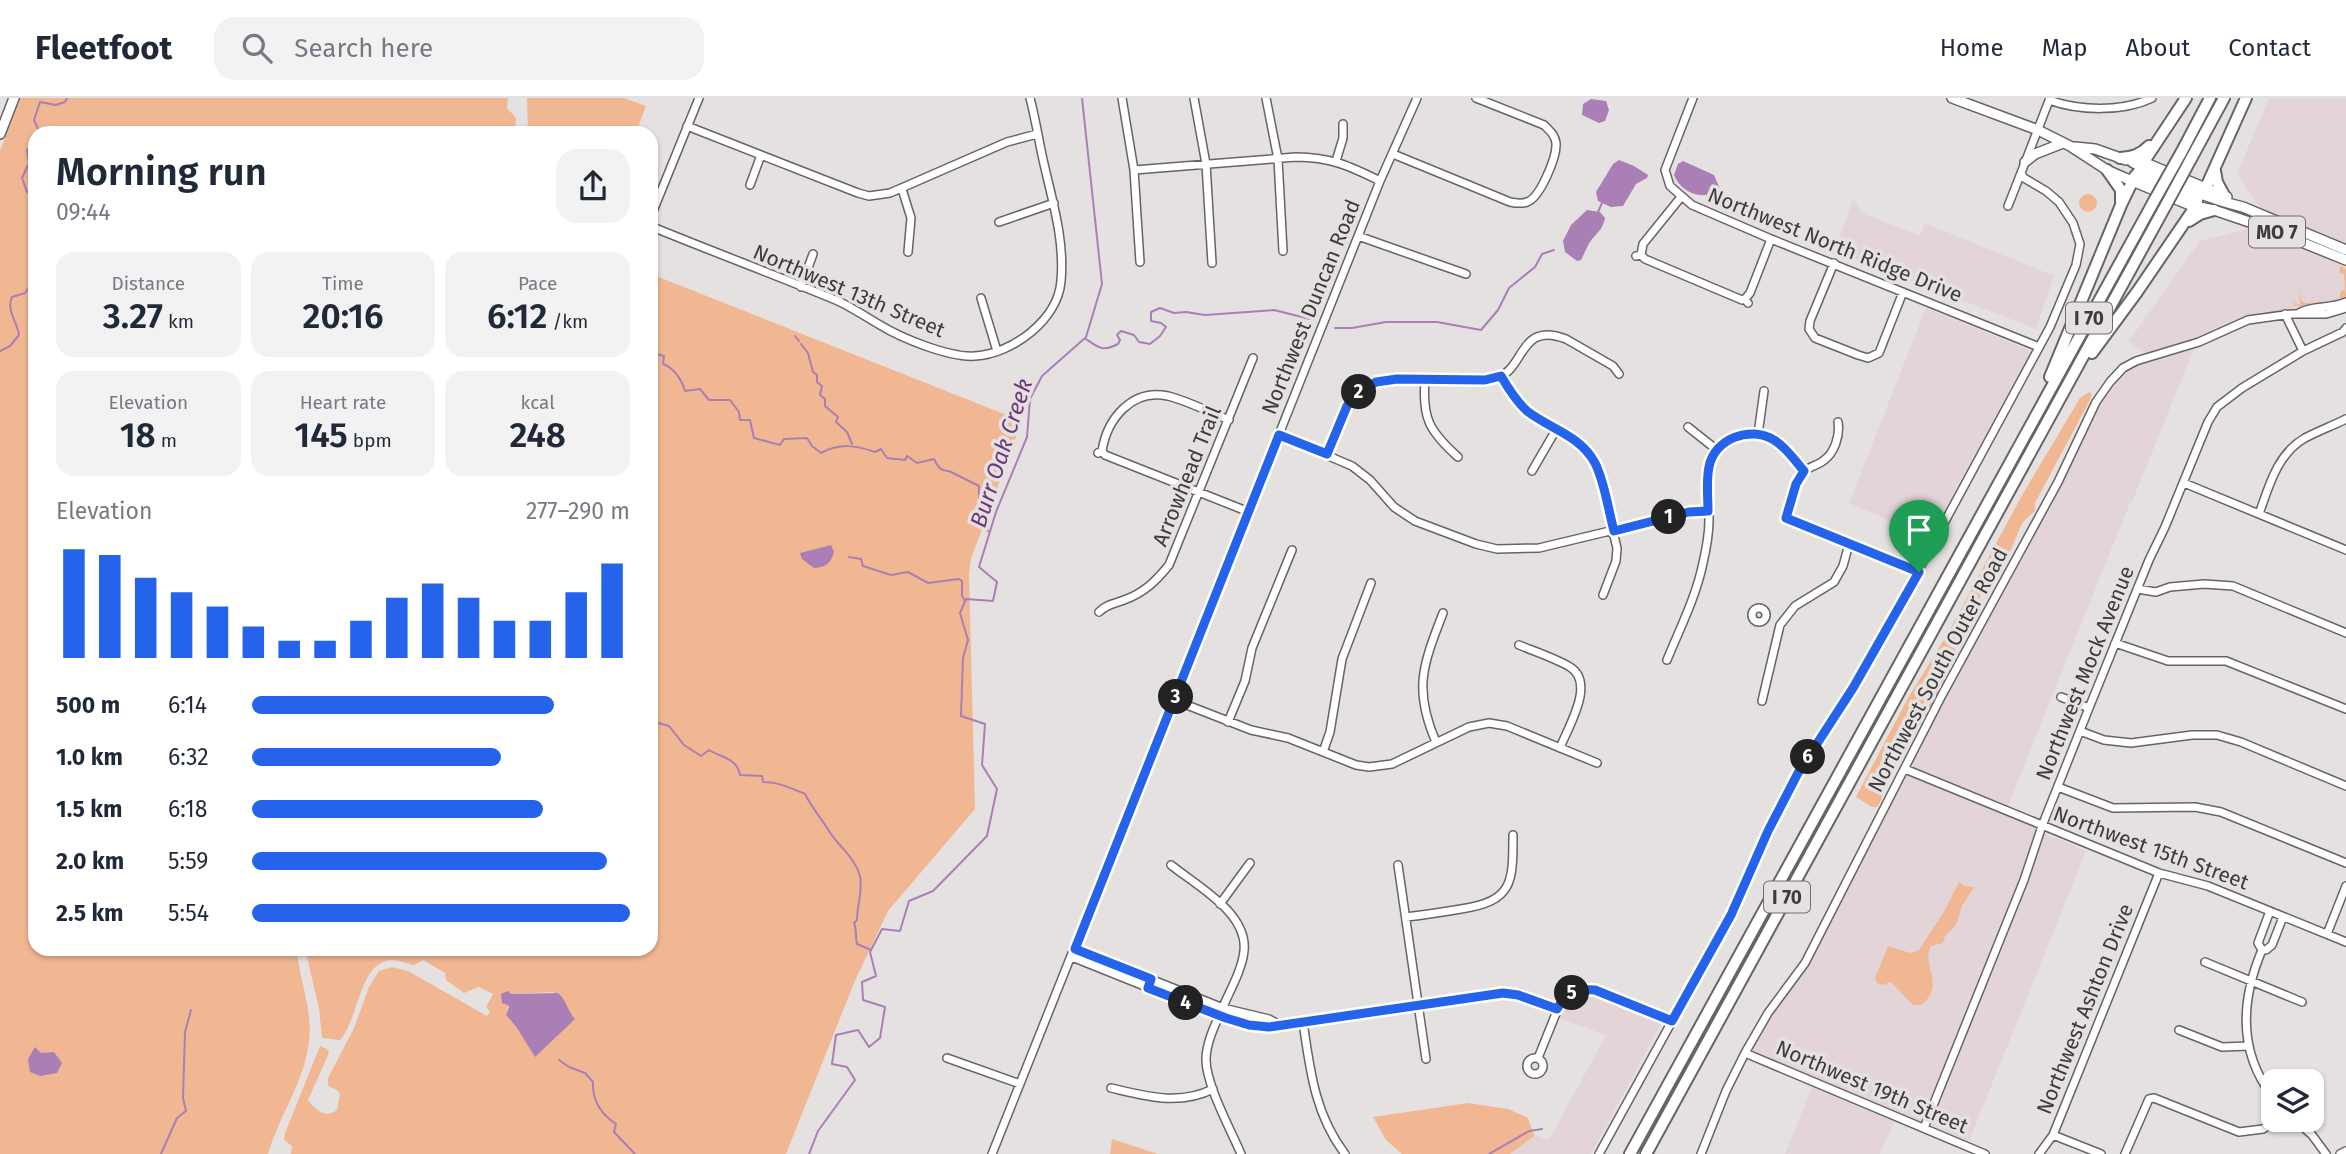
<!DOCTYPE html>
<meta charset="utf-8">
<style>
body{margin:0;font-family:"Fira Sans",sans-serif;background:#f2f2f3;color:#1f2937;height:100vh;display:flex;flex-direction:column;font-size:26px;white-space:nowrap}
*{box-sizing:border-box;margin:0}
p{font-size:23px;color:#747a83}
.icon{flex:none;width:38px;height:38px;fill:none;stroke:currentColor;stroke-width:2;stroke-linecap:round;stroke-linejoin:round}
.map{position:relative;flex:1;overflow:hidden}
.sheet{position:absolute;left:28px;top:28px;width:630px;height:830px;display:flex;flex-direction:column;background:#fff;border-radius:21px;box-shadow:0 2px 5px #0004}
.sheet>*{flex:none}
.controls{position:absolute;left:2261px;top:971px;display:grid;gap:14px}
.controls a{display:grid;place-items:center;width:63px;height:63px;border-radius:14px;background:#fff;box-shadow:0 2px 5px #0004;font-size:35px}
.pin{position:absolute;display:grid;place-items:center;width:60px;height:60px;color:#fff;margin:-72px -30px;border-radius:50% 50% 50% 0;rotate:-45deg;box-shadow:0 0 7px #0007}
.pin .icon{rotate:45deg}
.km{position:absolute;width:35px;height:35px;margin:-18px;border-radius:50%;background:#222;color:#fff;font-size:19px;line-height:35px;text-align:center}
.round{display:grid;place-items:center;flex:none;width:74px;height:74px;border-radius:21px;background:#f2f2f3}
.head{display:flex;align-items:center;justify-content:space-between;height:119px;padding:0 28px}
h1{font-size:38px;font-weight:600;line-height:52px}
.figures{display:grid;grid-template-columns:repeat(3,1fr);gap:10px;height:119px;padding:7px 28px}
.figures div{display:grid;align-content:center;border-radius:18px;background:#f2f2f3;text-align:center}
.figures b{font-size:35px;font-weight:600}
.figures small{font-size:19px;font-weight:400}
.figures p{font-size:19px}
.chart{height:196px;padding:14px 28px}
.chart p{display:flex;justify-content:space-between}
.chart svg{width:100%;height:126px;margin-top:7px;stroke:#2563eb;stroke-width:6}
ul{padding:0 28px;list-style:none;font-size:23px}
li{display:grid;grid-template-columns:112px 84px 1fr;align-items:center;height:52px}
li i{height:18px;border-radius:9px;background:#2563eb}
header{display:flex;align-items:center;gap:42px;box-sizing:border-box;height:98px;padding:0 35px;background:#fff;border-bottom:2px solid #e0e1e3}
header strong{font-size:33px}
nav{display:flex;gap:38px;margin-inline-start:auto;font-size:24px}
.search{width:490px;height:63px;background:#f2f2f3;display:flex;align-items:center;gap:18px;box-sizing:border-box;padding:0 24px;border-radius:21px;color:#747a83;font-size:26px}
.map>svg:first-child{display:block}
.built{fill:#e2d4d7}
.green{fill:#f1b792;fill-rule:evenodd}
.water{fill:#a97fb6}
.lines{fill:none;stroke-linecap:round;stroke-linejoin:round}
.stream{stroke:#a97fb6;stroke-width:2}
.minor-casing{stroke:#686364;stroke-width:10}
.major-casing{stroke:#686364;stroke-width:12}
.highway-casing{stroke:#686364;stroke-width:14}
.minor{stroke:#fff;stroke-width:7}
.major{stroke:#fff;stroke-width:9}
.highway{stroke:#fff;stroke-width:10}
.highway-bridge-casing{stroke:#686364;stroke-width:14;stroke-linecap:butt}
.highway-bridge{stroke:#fff;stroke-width:10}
.route-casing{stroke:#fff;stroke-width:14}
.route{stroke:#2563eb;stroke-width:9}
.labels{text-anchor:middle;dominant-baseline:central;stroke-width:7;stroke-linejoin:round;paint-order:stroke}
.shield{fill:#e6e1e1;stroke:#706d6e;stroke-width:2}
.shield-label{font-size:19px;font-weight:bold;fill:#3d3b3c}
.street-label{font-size:21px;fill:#3d3b3c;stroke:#e6e1e1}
.water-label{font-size:23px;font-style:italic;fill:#6d387c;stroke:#e6e1e1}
</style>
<header>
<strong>Fleetfoot</strong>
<div class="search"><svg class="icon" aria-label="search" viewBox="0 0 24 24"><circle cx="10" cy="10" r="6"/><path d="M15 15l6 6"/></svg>Search here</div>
<nav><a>Home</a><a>Map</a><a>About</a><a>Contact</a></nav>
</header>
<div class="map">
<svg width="2346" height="1056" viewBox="0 0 2346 1056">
<rect width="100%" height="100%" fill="#e6e1e1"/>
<path class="built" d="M 2269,0 L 2346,0 L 2346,146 L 2262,113 L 2237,76 Z
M 1853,101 L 1862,115 L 1920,138 L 1925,125 L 2054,178 L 2036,231 L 1835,153 Z
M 2251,130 L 2346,169 L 2346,201 L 2329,207 L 2257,215 L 2196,242 L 2144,255 L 2129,243 L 2200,143 Z
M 1926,210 L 2029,252 L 2030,254 L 1929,440 L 1849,405 Z
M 2196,245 L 2132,404 L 2130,405 L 2006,713 L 2042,728 L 1924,1030 L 1745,955 L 1792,885 L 1880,722 L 2058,384 L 2098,299 L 2123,270 Z
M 2044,735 L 2086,753 L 1969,1043 L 1932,1028 L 1930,1022 L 2032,772 Z
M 1594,894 L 1663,922 L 1591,1056 L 1444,1056 L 1503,1025 L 1549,1042 L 1606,937 L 1558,920 L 1567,902 L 1577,895 Z
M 1812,989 L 1894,1024 L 1880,1056 L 1785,1056 Z"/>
<path class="green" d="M 20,0 L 508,0 L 507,10 L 516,20 L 515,35 L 35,35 L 35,850 L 297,851 C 299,882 313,911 309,943 C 305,983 279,1018 268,1056 L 0,1056 L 0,53 Z
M 527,0 L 624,0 L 646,8 L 636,35 L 528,35 Z
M2079 105a9 9 0 1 1 18 0a9 9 0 1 1-18 0Z
M 2340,168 L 2346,171 L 2346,199 L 2329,206 L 2294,208 L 2294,200 L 2295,207 L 2300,206 L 2299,189 L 2301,202 L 2305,205 L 2333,204 L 2339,202 L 2341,193 L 2345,192 L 2344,176 L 2339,175 Z
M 651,176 L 1022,323 L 971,461 L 969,475 L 975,711 L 888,813 L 854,885 L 786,1056 L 291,1056 L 292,1048 L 284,1042 L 285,1035 L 320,948 L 327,951 L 329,955 L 308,1002 C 316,1012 325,1021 337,1012 L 340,996 L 337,992 L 328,988 L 328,980 L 354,930 L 369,889 L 379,873 L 392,869 L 408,873 L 487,918 L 490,914 L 486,909 L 493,896 L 479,889 L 464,895 L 446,882 L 445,875 L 423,862 L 414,867 C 407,866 399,862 392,862 C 359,863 359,922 340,942 L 322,940 L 319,910 L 305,851 L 651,850 ZM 553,894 L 568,913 L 535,958 L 517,930 L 506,917 L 511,896 C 524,895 539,895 553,894 Z
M 2089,294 L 2092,296 L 2090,302 L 2035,405 L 2035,413 C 2030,417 2026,421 2022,426 C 2015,437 2013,459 1998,464 L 1977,505 L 1962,527 L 1954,544 L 1955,554 L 1948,559 L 1946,567 L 1942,571 L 1944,583 L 1939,588 L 1939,594 L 1915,636 L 1910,640 L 1905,657 L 1898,661 C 1896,669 1892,669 1888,676 C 1882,687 1885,699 1877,709 L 1872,709 L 1856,699 L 1908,600 L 1948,535 L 2021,399 L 2080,300 Z
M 1959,784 L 1965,788 L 1974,789 L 1962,808 L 1956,827 L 1945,838 L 1943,845 L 1931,848 C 1920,865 1947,888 1921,907 L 1913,907 L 1892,885 L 1890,884 L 1883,887 L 1877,885 L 1875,880 L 1888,848 L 1910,855 L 1919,852 L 1945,812 Z
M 1468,1005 L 1508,1011 L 1528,1020 L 1534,1038 L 1510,1056 L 1402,1056 L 1386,1042 L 1373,1019 Z
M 1112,1041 L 1158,1056 L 1110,1056 Z"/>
<path class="water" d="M 1591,1 L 1606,3 L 1609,12 L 1605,23 L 1599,25 L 1582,17 L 1583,6 Z
M 1619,62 L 1634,68 L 1648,77 L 1647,80 L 1636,86 L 1623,108 L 1611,109 L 1598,103 L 1596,94 L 1613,66 Z
M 1683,63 L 1714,77 L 1720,91 C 1704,104 1681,95 1674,77 L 1678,66 Z
M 1587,112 L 1600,114 L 1605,120 C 1603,130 1599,133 1593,140 C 1588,145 1585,155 1581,162 L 1577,163 L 1565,154 L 1563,143 L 1571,127 Z
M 831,447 L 834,454 C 831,465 826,469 814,470 L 802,461 L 800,455 Z
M 508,893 L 511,896 L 558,895 C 566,901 568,914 575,921 L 535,959 L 517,930 L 506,917 L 509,909 L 508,907 L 502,905 L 501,896 Z
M 35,949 L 41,955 L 54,954 L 62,965 L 57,975 L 40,978 L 30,974 L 28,961 Z"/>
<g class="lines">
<path class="stream" d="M 1082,0 L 1102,186 L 1086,239
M 40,35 L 34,22 L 40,4 L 56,7 L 65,4 L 67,0
M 35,44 L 27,52 L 29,65 L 22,80 L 27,94 L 35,96
M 1598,114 L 1602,105
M 1335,230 L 1352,230 L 1386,224 L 1437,224 L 1481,232 L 1498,212 L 1509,190 L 1535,169 L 1542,156 L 1554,152
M 795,238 L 799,243
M 1086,241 C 1099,250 1103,254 1118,246 L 1120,242 L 1117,237 L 1121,233 L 1134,237 L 1139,244 L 1150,246 L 1160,238 L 1166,229 L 1161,225 L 1151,223 L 1151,214 L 1160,210 L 1174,215 L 1186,214 L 1205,217 L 1274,212 L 1310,221
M 801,246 L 808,255 L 813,274 L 817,277 L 817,284 L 822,288 L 820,297 L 825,301 L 825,308 L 838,319 L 836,324 L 847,334 L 852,346
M 0,253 L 10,248 L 19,237 C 17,224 6,211 12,199 L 25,195 L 35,181
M 653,255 L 664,258 L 663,266 C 674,270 682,282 685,293 L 700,291 L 709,302 L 730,302 L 739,314 L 740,322 L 750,322 L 754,340 L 780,347 L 784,341 L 807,340 L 812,348 L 821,355 C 840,345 855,347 875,354 L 881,351 L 887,360 L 905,362 L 907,358 L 917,365 L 934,361 C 937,368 941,374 949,373 L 979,388 C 978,405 981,417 988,433
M 849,459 L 861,461 L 863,468 L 891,477 L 908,474 L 928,485 L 959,481 L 962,483 L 962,498 L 965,503
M 651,617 L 655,624 L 669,628 L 684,647 L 701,658 L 709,652 C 722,660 737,660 740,677 L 762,678 L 763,684 C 778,684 791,690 805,696 C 812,710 821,720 829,733 C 838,748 855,759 860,778 C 863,792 857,808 857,822 L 854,825 C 857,832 855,838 857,846 L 871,852
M 559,962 L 569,969 L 585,975 L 593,984 C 592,1003 601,1016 616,1026 L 614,1034 L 635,1056
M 161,1056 L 177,1020 L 186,1013 L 183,1000 L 185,934 L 191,912
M 809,1056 L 818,1033 L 855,982 L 847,969 L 832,966 L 836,937 L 858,932 L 869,949 L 880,940 L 885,909 L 863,902 L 862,884 L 876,878 L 870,854 L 882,831 L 900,833 L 909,803 L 933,793 L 987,738 L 997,691 L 982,667 L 985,626 L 961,618 L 963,560 L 968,542 L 960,515 L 966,501 L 993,503 L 997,484 L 979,469 L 996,414 L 1027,339 L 1030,301 L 1042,278 L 1085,240
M 1489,1056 L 1529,1033 L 1542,1031"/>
<defs>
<path id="minor" d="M 1122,0 L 1134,72 L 1140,164
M 1194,0 L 1206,66 L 1212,165
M 1266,0 L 1278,61 L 1283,153
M 1693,0 L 1665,72 L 1670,88 L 1692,107 L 1771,141 L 2039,249
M 2049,2 C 2079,13 2123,14 2152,0
M 687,28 L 858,95 L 869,98 L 890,95 L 1007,44 L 1037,36
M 1393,56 L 1510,104 C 1515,105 1522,106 1527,104 C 1540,100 1557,59 1556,45 C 1555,37 1550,33 1544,27 L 1476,0
M 1336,63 L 1343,40 L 1343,26
M 1134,72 L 1296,59 C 1330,59 1350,68 1380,83
M 750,87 L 761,57
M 902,91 L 911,120 L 908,154
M 2008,108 L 2021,75
M 651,118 L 699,0
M 999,124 L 1054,105
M 651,127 L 655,130 C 716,155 778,178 838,203 C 853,210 866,219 880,227 C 901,240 950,260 975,258 C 1012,256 1058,222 1061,183 C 1065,140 1051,99 1042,57 C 1038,38 1035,19 1030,0
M 1358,138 L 1466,176
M 1641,157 L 1643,146 L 1681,99
M 1636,158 L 1641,157 L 1645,161 L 1742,202 L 1745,201 L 1748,205
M 1834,165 L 1810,223 L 1809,231 L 1815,240 L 1858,257 L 1868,260 L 1879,255 L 1903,194
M 801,189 L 813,156
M 981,200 L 997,253
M 1745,201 L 1750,195 L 1771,141
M 2299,215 C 2312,207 2331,211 2346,204
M 2285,216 L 2303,253
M 1501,278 L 1511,294 L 1526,312 L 1576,343 L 1595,365 L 1601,384 L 1617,450 L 1616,463 L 1603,497
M 1425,282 C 1422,320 1429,333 1458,359
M 1838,324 C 1840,337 1835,355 1823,363 C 1817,368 1809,368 1804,374 C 1793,384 1788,405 1786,420 L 1918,474
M 1688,329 L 1717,352
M 1758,336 L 1764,293
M 1279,337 L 1352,368 L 1370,382 L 1394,409 L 1415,423 L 1476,446 L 1497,451 L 1539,450 L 1689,414 L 1708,413
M 1102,353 C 1107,321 1132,290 1168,298 C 1188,303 1209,314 1229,322
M 1098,355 L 1102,353 L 1105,357 L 1249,414
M 1327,356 C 1333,340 1338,321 1348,307 C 1372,272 1419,281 1457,281 C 1470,282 1486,284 1499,279 C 1525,269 1520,223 1566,241 L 1613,268 L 1619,276
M 1532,373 L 1557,330
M 2184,385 L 2346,452
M 2259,416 C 2269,388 2277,356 2305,340 C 2318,333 2332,328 2346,321
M 2137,491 L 2156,494 L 2170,489 L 2204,486 L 2233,488 L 2346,535
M1752 517a7 7 0 1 1 14 0a7 7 0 1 1-14 0Z
M 1099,514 C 1107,506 1114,506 1124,502 C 1144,495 1156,483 1169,467 L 1253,260
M 2115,545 L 2168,563 L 2226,563 L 2346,611
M 1519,547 C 1536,554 1555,560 1570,569 C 1596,585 1568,629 1560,650
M 1667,562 C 1680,530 1696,499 1703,465 C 1706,452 1709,437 1709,422 C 1709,389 1698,347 1743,337 C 1771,331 1787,355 1804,373
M 2061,599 L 2089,610
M 1174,602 L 1251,632 L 1288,640 L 1356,667 L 1369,669 L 1392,666 L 1469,629 L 1489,625 L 1507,628 L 1597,665
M 1762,603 L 1780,527 L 1795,508 L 1834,484 L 1843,468 L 1849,446
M 1228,624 L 1245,583 L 1252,550 L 1292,452
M 2080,633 L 2104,642 L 2131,645 L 2192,637 L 2217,637 L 2241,644 L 2346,688
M 1436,644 C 1413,591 1423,567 1443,515
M 1323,654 L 1330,634 L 1342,561 L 1371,485
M 1905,671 L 2159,775 L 2208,788 L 2346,844
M 2058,689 L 2113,710 L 2195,709 L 2221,714 L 2346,765
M 1171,767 C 1197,788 1248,815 1244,853 C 1242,872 1230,892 1223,909 C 1216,925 1207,942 1206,960 C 1205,985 1231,1032 1241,1056
M 1398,767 L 1426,961
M 1220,806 L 1250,765
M 1406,819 C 1424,817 1443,814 1461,811 C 1513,803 1513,785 1513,737
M 2327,836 L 2346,788
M 1075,851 L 1223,910 L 1269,921 L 1278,926
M 2262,852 C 2241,902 2238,954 2273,999
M 2262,852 L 2258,845 L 2270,813
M 2262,852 L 2266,852 L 2272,847 L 2283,819
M 1072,859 L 1219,918 L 1258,929 L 1303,924 L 1503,895 L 1518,897 L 1557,911
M 2205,864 L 2302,904
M 1303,924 C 1310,972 1315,1017 1345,1056
M 2179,932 L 2222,949 L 2249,948
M 1745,955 L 1985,1056
M1527 968a8 8 0 1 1 16 0a8 8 0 1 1-16 0Z
M 947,960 L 1020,986
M 1538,960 L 1561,903 L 1576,893 L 1596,892 L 1672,923
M 1111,990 C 1146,998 1179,1008 1213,991
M 2295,1022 L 2312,1037 L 2326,1056
M 1924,1030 L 2024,782 L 2042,728 L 2089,610 L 2149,462 L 2165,429 L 2208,324 L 2217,309 L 2242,290 L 2303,253 L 2343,234 L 2346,230
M 2053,1037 L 2101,1056
M 992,1056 L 1380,83 L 1417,0
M 1599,1056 L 1731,816 L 1768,734 L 1798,675 L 1870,562 L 2050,229 L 2076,167 L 2080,146 L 2073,125 L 2059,104 L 2046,93 L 2024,80 L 2021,75 L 2050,0
M 1701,1056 L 1726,993 L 1745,955 L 1768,915 L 1805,865 L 1942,597 L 2058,384 L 2096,304 L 2110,284 L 2123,270 L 2136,263 L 2199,244 L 2248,222 L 2291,216 L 2326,216 L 2346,210
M 2039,1056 L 2053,1037 L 2159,775
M 2125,1056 L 2149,1001 L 2154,1000 L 2239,1034 L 2263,1031 L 2277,1022
M 2340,1056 L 2346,1053"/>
<path id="major" d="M 1952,0 L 2038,32 L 2070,48 L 2107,72 L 2125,80 L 2190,107 L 2214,112 L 2264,129 L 2346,162
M 0,36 L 14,0
M 2075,49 L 2095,51 L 2126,62
M 2025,64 L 2035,56 L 2063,45
M 2132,64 C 2162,82 2209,101 2243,109 L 2346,152
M 2139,65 L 2148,66 L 2227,99
M 2139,79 L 2194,101"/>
<path id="highway" d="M 2181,55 L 2210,0
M 2192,59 L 2224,0
M 2120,60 C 2133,59 2140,57 2149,48
M 2107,72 L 2121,92 L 2121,103
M 2215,73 L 2217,84 L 2225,99
M 2144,81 L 2142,74 L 2143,65 L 2186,0
M 2188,99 L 2203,96 L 2246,0
M 2189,123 L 2200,116 L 2214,112
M 2092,255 L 2137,194 L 2193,112 L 2197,103 L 2197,93
M 2050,279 L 2121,107 L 2135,78 L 2139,74 L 2147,73
M 1630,1056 L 2154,103
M 1646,1056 L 2166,107"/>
</defs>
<use href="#minor" class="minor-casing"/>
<use href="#major" class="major-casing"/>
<use href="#highway" class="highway-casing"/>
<use href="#minor" class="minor"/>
<use href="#major" class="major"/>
<use href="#highway" class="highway"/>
<defs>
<path id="highway-bridge" d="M 2154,103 L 2181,55
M 2166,107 L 2192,59"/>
</defs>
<use href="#highway-bridge" class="highway-bridge-casing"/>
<use href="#highway-bridge" class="highway-bridge"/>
</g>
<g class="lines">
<defs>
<path id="route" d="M 1501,278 C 1508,290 1516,303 1527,313 C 1550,331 1580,337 1595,365 C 1605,385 1608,411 1614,433 L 1689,414 L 1708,413 C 1708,399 1706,383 1709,369 C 1714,341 1750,327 1774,342 C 1786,349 1795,363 1804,373 L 1796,386 L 1786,420 L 1919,474 L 1853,590 L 1798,675 L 1768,733 L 1731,817 L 1672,923 L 1595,892 C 1578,891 1566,895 1557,911 L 1518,897 L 1503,895 L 1269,929 L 1249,927 L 1226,920 L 1148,890 L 1151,881 L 1075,851 L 1279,337 L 1327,356 L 1347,308 L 1360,293 L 1376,284 L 1397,281 L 1485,282 Z"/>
</defs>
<use href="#route" class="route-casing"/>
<use href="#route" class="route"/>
</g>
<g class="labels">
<g class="shield">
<rect x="2249" y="118.5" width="56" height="31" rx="5"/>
<rect x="2066" y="204.5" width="46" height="31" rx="5"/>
<rect x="1764" y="783.5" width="46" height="31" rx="5"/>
</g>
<g class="shield-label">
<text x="2277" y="134">MO 7</text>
<text x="2089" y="220">I 70</text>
<text x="1787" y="799">I 70</text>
</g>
<g class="street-label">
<text transform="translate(1835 147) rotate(22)">Northwest North Ridge Drive</text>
<text transform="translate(849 193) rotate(23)">Northwest 13th Street</text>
<text transform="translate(1311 209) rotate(-68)">Northwest Duncan Road</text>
<text transform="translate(1187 378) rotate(-68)">Arrowhead Trail</text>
<text transform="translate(1938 572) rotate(-62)">Northwest South Outer Road</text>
<text transform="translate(2085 575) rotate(-68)">Northwest Mock Avenue</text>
<text transform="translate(2151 750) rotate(20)">Northwest 15th Street</text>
<text transform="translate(2085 911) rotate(-68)">Northwest Ashton Drive</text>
<text transform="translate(1872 989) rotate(23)">Northwest 19th Street</text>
</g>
<g class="water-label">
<text transform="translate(1001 355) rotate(-72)">Burr Oak Creek</text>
</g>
</g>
</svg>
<div class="controls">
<a><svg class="icon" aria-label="layers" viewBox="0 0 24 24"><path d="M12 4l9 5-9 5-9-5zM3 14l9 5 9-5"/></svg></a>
</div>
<div class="pin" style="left:1919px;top:474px;background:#1e9e55"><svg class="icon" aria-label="arrive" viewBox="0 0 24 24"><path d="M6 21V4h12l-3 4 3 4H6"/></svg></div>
<b class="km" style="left:1669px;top:419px">1</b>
<b class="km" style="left:1359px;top:294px">2</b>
<b class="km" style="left:1176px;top:599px">3</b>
<b class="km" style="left:1186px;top:905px">4</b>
<b class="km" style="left:1572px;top:895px">5</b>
<b class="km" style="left:1808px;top:659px">6</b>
<section class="sheet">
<div class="head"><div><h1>Morning run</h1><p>09:44</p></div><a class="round"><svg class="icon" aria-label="share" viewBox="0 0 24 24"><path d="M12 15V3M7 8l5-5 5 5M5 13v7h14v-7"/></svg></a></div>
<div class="figures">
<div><p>Distance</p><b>3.27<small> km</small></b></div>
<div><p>Time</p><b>20:16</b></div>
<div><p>Pace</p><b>6:12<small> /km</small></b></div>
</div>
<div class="figures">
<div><p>Elevation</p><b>18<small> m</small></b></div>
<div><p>Heart rate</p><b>145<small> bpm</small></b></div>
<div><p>kcal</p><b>248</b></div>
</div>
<div class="chart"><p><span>Elevation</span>277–290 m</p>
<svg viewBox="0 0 160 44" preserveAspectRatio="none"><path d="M5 44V6M15 44V8M25 44V16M35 44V21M45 44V26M55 44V33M65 44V38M75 44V38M85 44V31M95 44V23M105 44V18M115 44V23M125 44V31M135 44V31M145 44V21M155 44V11"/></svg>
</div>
<ul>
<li><b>500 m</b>6:14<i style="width:80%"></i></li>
<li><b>1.0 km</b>6:32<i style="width:66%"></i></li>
<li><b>1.5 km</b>6:18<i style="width:77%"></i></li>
<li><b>2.0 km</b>5:59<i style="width:94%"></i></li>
<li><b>2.5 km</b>5:54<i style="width:100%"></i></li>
</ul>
</section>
</div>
